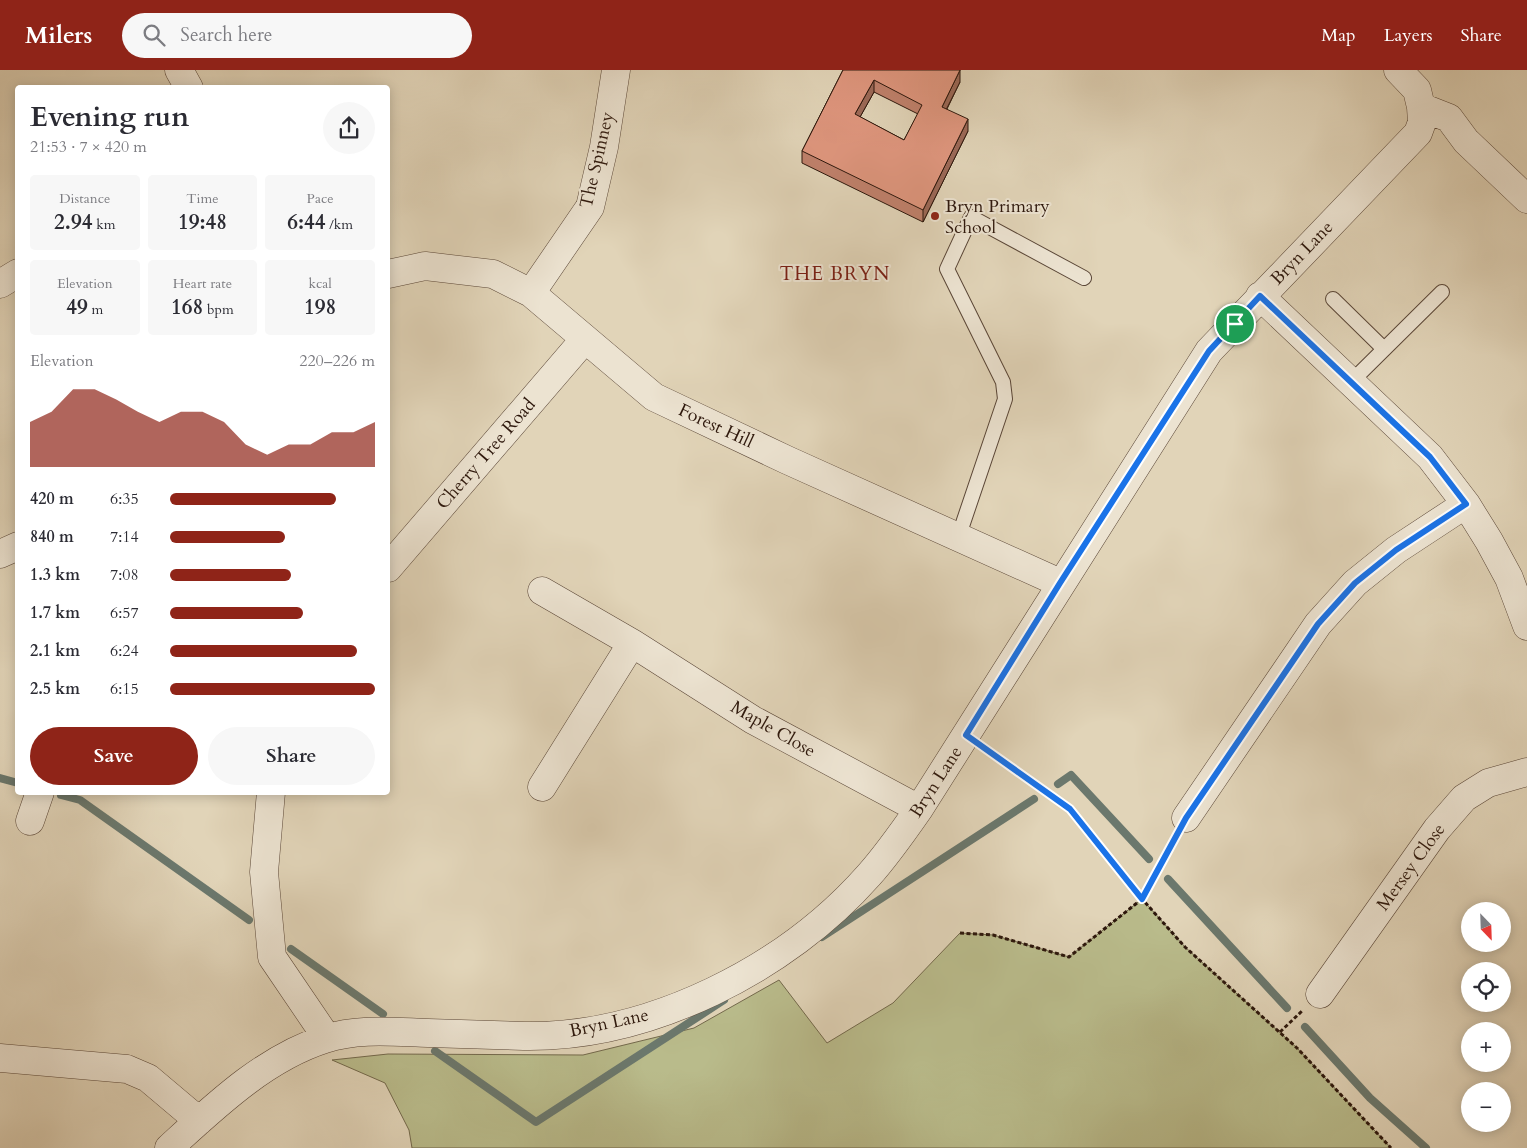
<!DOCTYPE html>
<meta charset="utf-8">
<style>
body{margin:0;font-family:Cardo,serif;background:#f7f7f7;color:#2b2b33;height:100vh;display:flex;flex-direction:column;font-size:19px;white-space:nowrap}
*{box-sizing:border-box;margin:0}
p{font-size:16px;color:#7c7c81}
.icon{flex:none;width:28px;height:28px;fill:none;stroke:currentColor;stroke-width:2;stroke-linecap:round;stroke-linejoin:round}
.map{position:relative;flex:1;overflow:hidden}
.sheet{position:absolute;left:15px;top:15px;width:375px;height:710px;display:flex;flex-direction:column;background:#fff;border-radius:5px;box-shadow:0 2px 12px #0003}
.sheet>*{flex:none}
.needle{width:32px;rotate:157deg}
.buttons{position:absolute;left:1461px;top:832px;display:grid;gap:10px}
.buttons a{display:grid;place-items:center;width:50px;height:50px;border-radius:50%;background:#fff;box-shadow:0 2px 12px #0003;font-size:25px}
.pin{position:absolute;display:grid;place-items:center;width:42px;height:42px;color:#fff;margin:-21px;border:2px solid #fff;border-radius:50%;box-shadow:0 1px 5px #0007}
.round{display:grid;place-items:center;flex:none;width:52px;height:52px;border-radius:26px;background:#f7f7f7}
.summary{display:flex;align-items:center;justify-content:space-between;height:85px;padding:0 15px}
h1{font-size:28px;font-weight:700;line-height:38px}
.figures{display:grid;grid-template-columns:repeat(3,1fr);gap:8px;height:85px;padding:5px 15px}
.figures div{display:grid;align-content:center;border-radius:5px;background:#f7f7f7;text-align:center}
.figures b{font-size:21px;font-weight:700}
.figures small{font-size:14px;font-weight:400}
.figures p{font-size:14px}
.chart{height:140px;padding:10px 15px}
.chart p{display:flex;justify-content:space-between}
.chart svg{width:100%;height:90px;margin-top:5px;fill:#8f2418;opacity:.7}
.cta{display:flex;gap:10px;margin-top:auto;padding:10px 15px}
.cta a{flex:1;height:58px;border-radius:30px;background:#8f2418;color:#fff;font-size:20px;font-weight:700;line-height:58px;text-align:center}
.cta a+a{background:#f7f7f7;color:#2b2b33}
ul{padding:0 15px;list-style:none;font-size:16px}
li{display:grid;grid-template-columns:80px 60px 1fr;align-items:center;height:38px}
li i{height:12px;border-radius:6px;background:#8f2418}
header{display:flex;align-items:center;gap:30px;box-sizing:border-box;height:70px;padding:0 25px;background:#8f2418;color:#fff}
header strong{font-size:24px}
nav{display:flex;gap:28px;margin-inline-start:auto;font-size:18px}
.search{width:350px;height:45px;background:#f7f7f7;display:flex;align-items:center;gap:12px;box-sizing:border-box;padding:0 18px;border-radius:28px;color:#7c7c81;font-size:19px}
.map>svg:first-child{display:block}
.green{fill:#b9bb8b;stroke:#73694c}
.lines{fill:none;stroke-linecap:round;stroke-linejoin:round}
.stream{stroke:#6b786d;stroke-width:8}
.service-casing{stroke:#5a4637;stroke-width:16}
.minor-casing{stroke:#5a4637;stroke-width:29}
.path{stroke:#2d170c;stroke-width:3;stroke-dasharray:4 2.5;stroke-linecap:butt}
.service{stroke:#ece3d1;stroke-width:14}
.minor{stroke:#ece3d1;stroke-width:28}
.wall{fill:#c0816c;stroke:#2d170c;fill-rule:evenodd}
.shaded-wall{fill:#9c6958;stroke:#2d170c}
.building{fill:#df967e;stroke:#2d170c;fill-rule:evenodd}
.route-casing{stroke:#fff;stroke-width:10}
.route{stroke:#1a73e8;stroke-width:6}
.poi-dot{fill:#8f2418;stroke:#ece3d1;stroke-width:2}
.labels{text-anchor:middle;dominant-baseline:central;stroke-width:4;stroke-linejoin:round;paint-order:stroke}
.street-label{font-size:18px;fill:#2d170c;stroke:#ece3d1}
.poi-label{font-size:18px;fill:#2d170c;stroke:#ece3d1;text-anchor:start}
.neighbourhood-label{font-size:19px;letter-spacing:1px;fill:#7a1f14;stroke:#ece3d1}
</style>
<header>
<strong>Milers</strong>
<div class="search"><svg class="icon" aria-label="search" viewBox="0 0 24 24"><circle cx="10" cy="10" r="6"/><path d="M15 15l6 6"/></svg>Search here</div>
<nav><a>Map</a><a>Layers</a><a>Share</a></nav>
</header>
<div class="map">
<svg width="1527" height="1078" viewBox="0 0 1527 1078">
<rect width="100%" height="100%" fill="#e1d4b8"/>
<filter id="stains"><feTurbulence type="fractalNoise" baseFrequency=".004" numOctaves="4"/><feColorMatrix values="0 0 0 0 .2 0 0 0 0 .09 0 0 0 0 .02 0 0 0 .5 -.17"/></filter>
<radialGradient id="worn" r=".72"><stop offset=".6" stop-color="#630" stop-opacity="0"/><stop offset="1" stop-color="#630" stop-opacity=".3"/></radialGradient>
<path class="green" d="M 1142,829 L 1185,877 L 1297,978 L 1391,1078 L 412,1078 L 409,1060 L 385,1013 L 332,990 L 388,984 L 583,985 L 694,958 L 779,910 L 827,973 L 893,933 L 960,863 L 993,865 L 1069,887 Z"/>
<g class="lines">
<path class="stream" d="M 0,708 L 18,713
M 1058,714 L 1071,705 L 1149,789
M 61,725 L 80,730 L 249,850
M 1168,809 L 1287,938
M 822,867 L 1034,729
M 291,879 L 383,944
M 1305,957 L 1370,1028 L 1426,1078
M 435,981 L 536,1052 L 724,930"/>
<defs>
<path id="service" d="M 1333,229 L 1384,279
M 1352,311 L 1442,222
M 958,468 L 1005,329 L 1003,312 L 947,199 L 971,147 L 1084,208"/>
<path id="minor" d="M 179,0 L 189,18
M 1398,0 L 1417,20 L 1421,37 L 1449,48 L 1466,71 L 1527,129
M 388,204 L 425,196 L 493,204 L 531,223 L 654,327 L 787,390 L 1060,513
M 0,214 L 18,203
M 531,223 L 590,137 L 604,77 L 616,0
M 1260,226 L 1430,387 L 1466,434 L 1489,471 L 1509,508 L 1527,556
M 0,484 L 18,476
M 388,498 L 584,270
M 542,521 L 632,573 L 753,650 L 919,739
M 542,717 L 632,573
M 271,722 L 264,802 L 272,887 L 327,968
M 1186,748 L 1318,554 L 1355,513 L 1396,480 L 1466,434
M 30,751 L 40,722
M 1320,924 L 1437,759 L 1464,728 L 1488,713 L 1527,702
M 0,988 L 127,999 L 148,1008 L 199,1051
M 169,1078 C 215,1036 265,988 325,969 C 358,958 394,962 428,963 C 460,964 492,965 524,966 C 650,968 786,899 869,805 C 887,785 903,762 919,739 L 1209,281 L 1418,63 L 1422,52 L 1421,37"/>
</defs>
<use href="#service" class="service-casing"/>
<use href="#minor" class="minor-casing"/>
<path class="path" d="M 988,680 L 1070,739 L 1142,829 L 1185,877 L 1297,978 L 1391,1078
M 960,863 L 993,865 L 1069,887 L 1142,829 L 1174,771
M 1280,962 L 1302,941"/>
<use href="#service" class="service"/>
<use href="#minor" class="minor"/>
</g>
<path class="wall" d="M 843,0 L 960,12 L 947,39 L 968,61 L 923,152 L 802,93 L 802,81 ZM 874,22 L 918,44 L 904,70 L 860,47 Z"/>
<path class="shaded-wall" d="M 960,0 L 960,12 L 942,48 L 942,37 Z
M 874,10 L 874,22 L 855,56 L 855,44 Z
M 968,49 L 968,61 L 923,152 L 923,140 Z"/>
<path class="building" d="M 843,0 L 960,0 L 942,37 L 968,49 L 923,140 L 802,81 ZM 874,10 L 922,35 L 904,70 L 855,44 Z"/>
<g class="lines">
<defs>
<path id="route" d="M 1260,226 L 1430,387 L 1466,434 L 1396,480 L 1355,513 L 1318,554 L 1186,748 L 1142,829 L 1070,739 L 966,665 L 1060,513 L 1209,281 Z"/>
</defs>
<use href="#route" class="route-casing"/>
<use href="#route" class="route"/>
</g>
<circle class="poi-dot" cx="935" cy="146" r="5"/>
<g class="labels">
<g class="street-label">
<text transform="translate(597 90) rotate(-77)">The Spinney</text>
<text transform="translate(1302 183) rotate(-46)">Bryn Lane</text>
<text transform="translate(716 356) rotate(25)">Forest Hill</text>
<text transform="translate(486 384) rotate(-49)">Cherry Tree Road</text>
<text transform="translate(773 659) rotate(30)">Maple Close</text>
<text transform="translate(936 712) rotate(-57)">Bryn Lane</text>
<text transform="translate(1411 797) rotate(-54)">Mersey Close</text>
<text transform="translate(609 953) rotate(-12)">Bryn Lane</text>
</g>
<g class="poi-label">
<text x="945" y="136">Bryn Primary<tspan x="945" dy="21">School</tspan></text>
</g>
<g class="neighbourhood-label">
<text x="835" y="204">THE BRYN</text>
</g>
</g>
<rect width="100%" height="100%" filter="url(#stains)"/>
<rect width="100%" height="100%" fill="url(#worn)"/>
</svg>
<div class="buttons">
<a><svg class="needle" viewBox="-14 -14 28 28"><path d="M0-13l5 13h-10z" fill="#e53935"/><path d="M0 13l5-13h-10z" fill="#7c7c81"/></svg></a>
<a><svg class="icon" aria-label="locate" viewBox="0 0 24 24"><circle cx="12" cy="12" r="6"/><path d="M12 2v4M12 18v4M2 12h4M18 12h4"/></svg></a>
<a>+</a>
<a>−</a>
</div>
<div class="pin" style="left:1235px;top:254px;background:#1e9e55"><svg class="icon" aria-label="arrive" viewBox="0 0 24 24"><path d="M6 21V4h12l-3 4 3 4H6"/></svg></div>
<section class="sheet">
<div class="summary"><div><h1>Evening run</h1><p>21:53 · 7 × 420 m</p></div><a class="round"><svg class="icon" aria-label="share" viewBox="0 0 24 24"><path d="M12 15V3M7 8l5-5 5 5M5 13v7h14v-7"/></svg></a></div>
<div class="figures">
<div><p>Distance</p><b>2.94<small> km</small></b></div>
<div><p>Time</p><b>19:48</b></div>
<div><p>Pace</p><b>6:44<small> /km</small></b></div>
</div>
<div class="figures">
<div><p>Elevation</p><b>49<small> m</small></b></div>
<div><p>Heart rate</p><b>168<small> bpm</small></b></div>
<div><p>kcal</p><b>198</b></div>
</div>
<div class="chart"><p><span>Elevation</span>220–226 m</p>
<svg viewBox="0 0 160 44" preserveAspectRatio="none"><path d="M0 44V22L10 17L20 6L30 6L40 11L50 17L60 22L70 17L80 17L90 22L100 33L110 38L120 33L130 33L140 27L150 27L160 22V44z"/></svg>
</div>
<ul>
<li><b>420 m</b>6:35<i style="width:81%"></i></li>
<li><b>840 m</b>7:14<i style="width:56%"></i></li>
<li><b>1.3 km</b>7:08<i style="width:59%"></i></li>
<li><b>1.7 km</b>6:57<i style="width:65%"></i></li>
<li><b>2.1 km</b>6:24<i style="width:91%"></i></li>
<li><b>2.5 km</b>6:15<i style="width:100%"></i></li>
</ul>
<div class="cta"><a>Save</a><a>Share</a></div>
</section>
</div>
